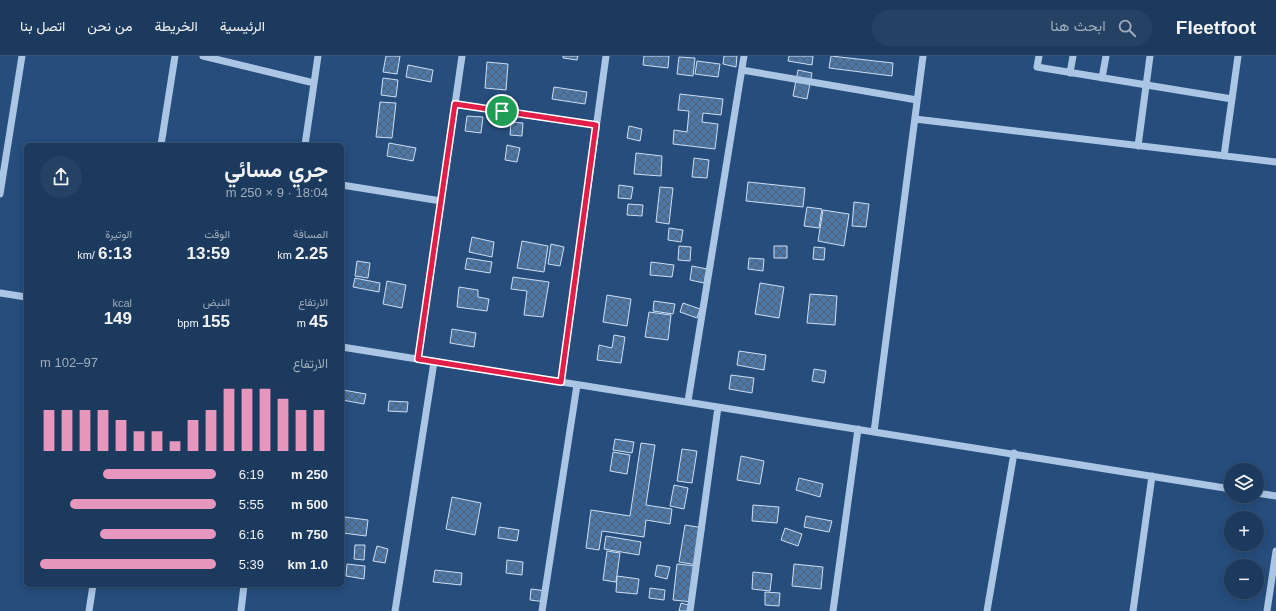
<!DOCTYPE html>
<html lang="ar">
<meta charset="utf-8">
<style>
body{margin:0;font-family:Helvetica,Vazirmatn,sans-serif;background:#254163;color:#f1f3f6;direction:rtl;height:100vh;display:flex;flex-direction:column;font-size:15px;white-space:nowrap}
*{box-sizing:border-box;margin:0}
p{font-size:13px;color:#a0adbc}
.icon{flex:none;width:22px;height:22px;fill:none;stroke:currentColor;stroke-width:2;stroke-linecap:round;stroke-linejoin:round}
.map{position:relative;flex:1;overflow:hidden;direction:ltr}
.details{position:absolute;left:24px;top:87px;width:320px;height:444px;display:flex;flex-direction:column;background:#1c3a5d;border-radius:6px;box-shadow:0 2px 10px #0003,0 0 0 1px #3a5472;direction:rtl}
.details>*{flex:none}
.fabs{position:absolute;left:1224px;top:407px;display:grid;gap:8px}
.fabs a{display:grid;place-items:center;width:40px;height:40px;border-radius:50%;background:#1c3a5d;box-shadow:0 2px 10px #0003,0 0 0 1px #3a5472;font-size:20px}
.pin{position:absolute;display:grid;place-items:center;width:34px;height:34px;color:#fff;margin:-17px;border:2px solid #fff;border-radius:50%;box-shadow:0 1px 4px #0007}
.round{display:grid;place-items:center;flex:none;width:42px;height:42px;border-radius:21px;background:#254163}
.headline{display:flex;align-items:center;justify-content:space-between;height:68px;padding:0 16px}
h1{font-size:22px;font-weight:700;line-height:30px}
.figures{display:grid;grid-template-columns:repeat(3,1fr);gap:6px;height:68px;padding:4px 16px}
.figures div{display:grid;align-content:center}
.figures b{font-size:17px;font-weight:700}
.figures small{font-size:11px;font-weight:400}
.figures p{font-size:11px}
.chart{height:112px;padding:8px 16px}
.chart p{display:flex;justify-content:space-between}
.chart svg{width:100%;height:72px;margin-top:4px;stroke:#e797bd;stroke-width:6}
ul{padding:0 16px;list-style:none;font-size:13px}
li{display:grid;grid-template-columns:64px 48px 1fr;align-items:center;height:30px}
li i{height:10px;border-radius:5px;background:#e797bd}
header{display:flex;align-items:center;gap:24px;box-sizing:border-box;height:56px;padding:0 20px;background:#1c3a5d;border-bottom:1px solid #3a5472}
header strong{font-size:19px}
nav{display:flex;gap:22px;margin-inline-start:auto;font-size:14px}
.search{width:280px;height:36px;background:#254163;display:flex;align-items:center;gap:10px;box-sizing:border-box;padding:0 14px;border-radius:22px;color:#a0adbc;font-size:15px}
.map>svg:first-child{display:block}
.building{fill:url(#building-cross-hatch);stroke:#cddff4}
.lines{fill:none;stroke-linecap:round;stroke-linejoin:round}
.minor{stroke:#abc6e5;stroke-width:7}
.route-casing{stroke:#fff;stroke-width:8}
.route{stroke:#e11d48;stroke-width:5}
</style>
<header>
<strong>Fleetfoot</strong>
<div class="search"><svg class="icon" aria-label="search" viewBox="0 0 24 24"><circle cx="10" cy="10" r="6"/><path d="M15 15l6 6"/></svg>ابحث هنا</div>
<nav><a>الرئيسية</a><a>الخريطة</a><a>من نحن</a><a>اتصل بنا</a></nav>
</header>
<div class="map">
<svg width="1276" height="555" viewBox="0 0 1276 555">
<defs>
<pattern id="building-cross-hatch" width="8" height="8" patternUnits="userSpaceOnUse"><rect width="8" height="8" fill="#4e77a5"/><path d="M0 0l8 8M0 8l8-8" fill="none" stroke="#4d6278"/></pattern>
</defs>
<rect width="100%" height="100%" fill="#264d7c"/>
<path class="building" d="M 386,0 L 400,0 L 397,18 L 383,16 Z
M 563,0 L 578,0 L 577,4 L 563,2 Z
M 644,0 L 669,0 L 668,12 L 643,9 Z
M 724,0 L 737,0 L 736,11 L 723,8 Z
M 789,0 L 813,0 L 812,9 L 788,5 Z
M 831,0 L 893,7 L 892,20 L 829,12 Z
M 679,1 L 695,2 L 693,20 L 677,18 Z
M 697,5 L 720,8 L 718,21 L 695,18 Z
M 487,6 L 508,8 L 506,34 L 485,32 Z
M 408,9 L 433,14 L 431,26 L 406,21 Z
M 798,14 L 812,17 L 807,43 L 793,40 Z
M 383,22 L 398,24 L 396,41 L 381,39 Z
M 554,31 L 587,36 L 585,48 L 552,43 Z
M 680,38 L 723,43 L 721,59 L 703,57 L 702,66 L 718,68 L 715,93 L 673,88 L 674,74 L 687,76 L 689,55 L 678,54 Z
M 380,46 L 396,47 L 392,82 L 376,81 Z
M 467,60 L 483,61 L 481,77 L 465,75 Z
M 511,66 L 523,67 L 522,80 L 510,79 Z
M 629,70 L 642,73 L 640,85 L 627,82 Z
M 389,87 L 416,92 L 413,105 L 387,100 Z
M 507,89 L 520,92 L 517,106 L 505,104 Z
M 636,97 L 662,100 L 661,120 L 634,118 Z
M 694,102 L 709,104 L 707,122 L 692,121 Z
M 748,126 L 805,132 L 803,151 L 746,145 Z
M 619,129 L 633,131 L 631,143 L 618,142 Z
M 660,131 L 673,132 L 669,168 L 656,166 Z
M 854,146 L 869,148 L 866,171 L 852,170 Z
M 628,148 L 643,149 L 642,160 L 627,159 Z
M 807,151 L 822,153 L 819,172 L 804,170 Z
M 823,154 L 849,158 L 844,190 L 818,185 Z
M 669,172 L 683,174 L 681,186 L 668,184 Z
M 472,181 L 494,186 L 492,201 L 469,196 Z
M 522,185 L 548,190 L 544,216 L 517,212 Z
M 551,188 L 564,191 L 560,210 L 548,208 Z
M 679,190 L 691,191 L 690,205 L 678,204 Z
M 774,190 L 787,190 L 787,202 L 774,202 Z
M 814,191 L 825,192 L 824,204 L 813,203 Z
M 467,202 L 492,206 L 490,217 L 465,213 Z
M 749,202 L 764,203 L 763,215 L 748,213 Z
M 357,205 L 370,207 L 368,222 L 355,220 Z
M 651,206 L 674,209 L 672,221 L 650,219 Z
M 692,210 L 707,213 L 704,227 L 690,224 Z
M 513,221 L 549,226 L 543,261 L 524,259 L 527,235 L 511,233 Z
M 355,222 L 380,227 L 379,236 L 353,231 Z
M 387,225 L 406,229 L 402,252 L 383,248 Z
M 760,227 L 784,231 L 779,262 L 755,258 Z
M 459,231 L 478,234 L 478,241 L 489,243 L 487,255 L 457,251 Z
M 810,238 L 837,240 L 835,269 L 807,267 Z
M 607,239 L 631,243 L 627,270 L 603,266 Z
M 654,245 L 675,248 L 673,258 L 653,255 Z
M 683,247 L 700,253 L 697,262 L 680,256 Z
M 649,256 L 671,259 L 668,284 L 645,281 Z
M 452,273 L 476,277 L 474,291 L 450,287 Z
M 614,279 L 625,281 L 621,307 L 597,304 L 599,289 L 612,292 Z
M 739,295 L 766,299 L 764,314 L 737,309 Z
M 814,313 L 826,315 L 824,327 L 812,325 Z
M 731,319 L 754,322 L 752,337 L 729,333 Z
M 343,334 L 366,338 L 364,348 L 342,344 Z
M 389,345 L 408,346 L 407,356 L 388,355 Z
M 615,383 L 634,386 L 632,397 L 613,394 Z
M 641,387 L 655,389 L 646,449 L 672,453 L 670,468 L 646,464 L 644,481 L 602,475 L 599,494 L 586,492 L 591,454 L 630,460 Z
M 682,393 L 697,395 L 692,427 L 677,425 Z
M 613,396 L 630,399 L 627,418 L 610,415 Z
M 741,400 L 764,405 L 760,428 L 737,424 Z
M 799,422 L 823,428 L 820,441 L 796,434 Z
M 674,429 L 688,432 L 684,453 L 670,450 Z
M 452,441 L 481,447 L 475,479 L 446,473 Z
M 753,449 L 779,451 L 777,467 L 752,465 Z
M 806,460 L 832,465 L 829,476 L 804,471 Z
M 345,461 L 368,464 L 366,480 L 343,477 Z
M 685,469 L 704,472 L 698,509 L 679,506 Z
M 499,471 L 519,474 L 517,485 L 498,482 Z
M 785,472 L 802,478 L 798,490 L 781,484 Z
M 606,480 L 641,486 L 639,499 L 604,493 Z
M 355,489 L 365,489 L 364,504 L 354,503 Z
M 377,490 L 388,493 L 385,507 L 373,505 Z
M 607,495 L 620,497 L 616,526 L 603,524 Z
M 507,504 L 523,506 L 522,519 L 506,517 Z
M 347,508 L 365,510 L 364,523 L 346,520 Z
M 677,508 L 697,510 L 693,546 L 673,544 Z
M 794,508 L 823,511 L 821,533 L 792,530 Z
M 657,509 L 670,511 L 667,523 L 655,520 Z
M 435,514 L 462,517 L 461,529 L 433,526 Z
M 753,516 L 772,518 L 770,535 L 752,533 Z
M 617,520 L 639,523 L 637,538 L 616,536 Z
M 650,532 L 665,534 L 664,544 L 649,542 Z
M 531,533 L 547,535 L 546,546 L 530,544 Z
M 765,536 L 780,537 L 779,550 L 765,549 Z
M 681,547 L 692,550 L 691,555 L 679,555 Z"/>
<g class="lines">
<path class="minor" d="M 203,0 L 314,27
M 1039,0 L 1037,11 L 1232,43
M 742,14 L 917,44
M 1070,17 L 1073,0
M 1102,22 L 1106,0
M 455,48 L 596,69
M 915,63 L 1276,106
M 161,89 L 175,0
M 305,89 L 318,0
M 1138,90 L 1150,0
M 1224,100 L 1238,0
M 342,129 L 441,145
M 0,138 L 22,0
M 0,237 L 26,241
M 342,291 L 1231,433
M 418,303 L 462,0
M 561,326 L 606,0
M 688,345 L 744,0
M 874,376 L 923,0
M 1257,437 L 1276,440
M 89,555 L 93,529
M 241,555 L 244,529
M 395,555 L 434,306
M 542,555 L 577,329
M 690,555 L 718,351
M 833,555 L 858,373
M 987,555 L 1014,397
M 1133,555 L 1152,420
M 1267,555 L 1276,495"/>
</g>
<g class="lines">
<defs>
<path id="route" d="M 455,48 L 596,69 L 561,326 L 418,303 Z"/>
</defs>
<use href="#route" class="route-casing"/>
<use href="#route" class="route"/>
</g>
</svg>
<div class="fabs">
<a><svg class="icon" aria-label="layers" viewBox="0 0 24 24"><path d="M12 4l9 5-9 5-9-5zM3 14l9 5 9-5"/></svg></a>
<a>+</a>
<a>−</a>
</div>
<div class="pin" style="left:502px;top:55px;background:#1e9e55"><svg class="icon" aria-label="arrive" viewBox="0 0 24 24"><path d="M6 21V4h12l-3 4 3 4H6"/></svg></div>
<section class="details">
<div class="headline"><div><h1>جري مسائي</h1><p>18:04 · 9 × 250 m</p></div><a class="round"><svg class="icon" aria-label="share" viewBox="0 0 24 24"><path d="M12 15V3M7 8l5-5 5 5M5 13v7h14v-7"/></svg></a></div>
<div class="figures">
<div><p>المسافة</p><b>2.25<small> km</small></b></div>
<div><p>الوقت</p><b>13:59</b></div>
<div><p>الوتيرة</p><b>6:13<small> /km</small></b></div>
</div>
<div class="figures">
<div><p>الارتفاع</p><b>45<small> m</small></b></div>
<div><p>النبض</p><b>155<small> bpm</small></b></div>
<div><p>kcal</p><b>149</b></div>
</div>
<div class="chart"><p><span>الارتفاع</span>97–102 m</p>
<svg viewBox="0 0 160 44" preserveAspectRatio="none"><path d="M5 44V19M15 44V19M25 44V19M35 44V19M45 44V25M55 44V32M65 44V32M75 44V38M85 44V25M95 44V19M105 44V6M115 44V6M125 44V6M135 44V12M145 44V19M155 44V19"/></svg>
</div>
<ul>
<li><b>250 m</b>6:19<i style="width:64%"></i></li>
<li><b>500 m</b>5:55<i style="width:83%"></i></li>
<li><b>750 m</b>6:16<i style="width:66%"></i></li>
<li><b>1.0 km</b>5:39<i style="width:100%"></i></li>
</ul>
</section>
</div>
